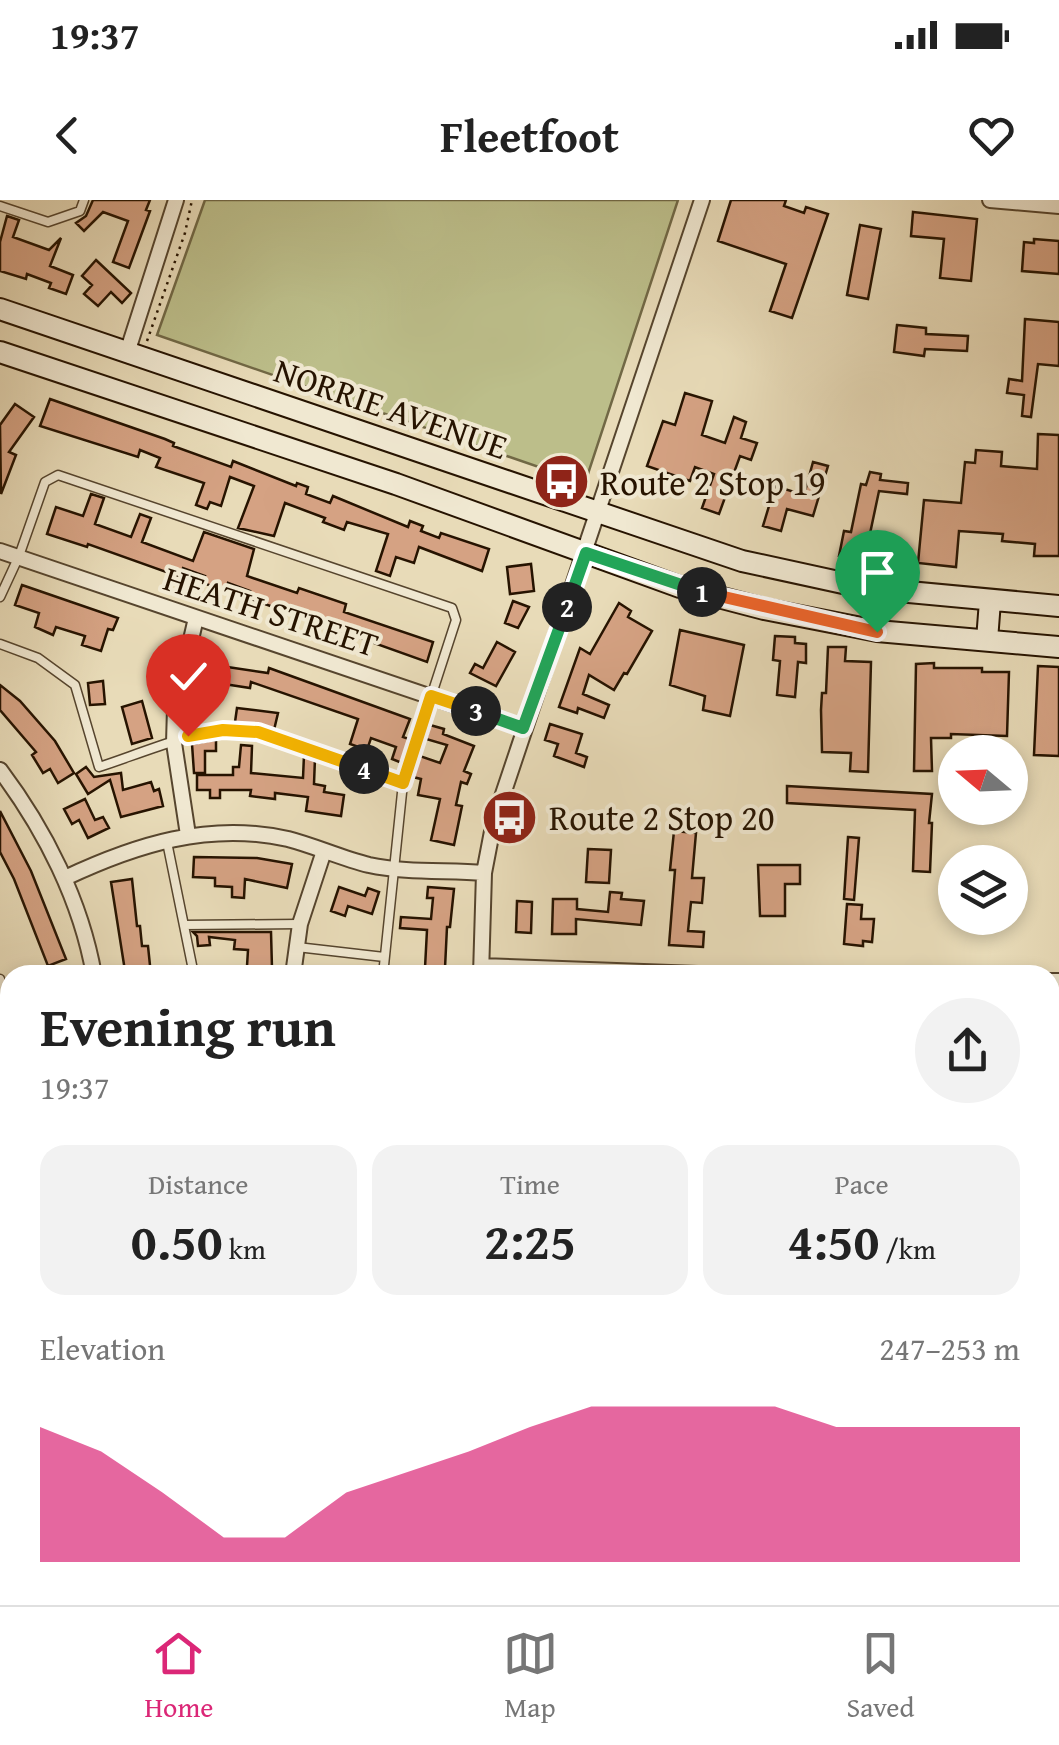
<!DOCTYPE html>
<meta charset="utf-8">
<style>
body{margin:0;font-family:"Gentium Book Plus",serif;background:#f2f2f2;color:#222;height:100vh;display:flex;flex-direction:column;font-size:38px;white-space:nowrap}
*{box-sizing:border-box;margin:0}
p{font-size:32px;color:#767676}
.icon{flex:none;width:55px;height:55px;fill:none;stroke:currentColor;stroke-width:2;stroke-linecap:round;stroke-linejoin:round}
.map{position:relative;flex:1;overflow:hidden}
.details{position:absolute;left:0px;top:765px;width:1060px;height:640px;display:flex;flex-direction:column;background:#fff;border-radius:30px 30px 0 0;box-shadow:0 5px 15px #0003}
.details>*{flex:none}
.needle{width:65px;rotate:289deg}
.tools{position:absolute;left:938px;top:535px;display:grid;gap:20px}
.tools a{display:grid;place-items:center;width:90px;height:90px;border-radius:50%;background:#fff;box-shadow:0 5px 15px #0003;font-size:50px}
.pin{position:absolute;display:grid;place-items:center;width:85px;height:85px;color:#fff;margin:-102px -42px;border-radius:50% 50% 50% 0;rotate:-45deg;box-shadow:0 0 10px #0007}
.pin .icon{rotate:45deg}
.km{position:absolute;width:50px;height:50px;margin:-25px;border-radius:50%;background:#222;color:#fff;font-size:28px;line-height:50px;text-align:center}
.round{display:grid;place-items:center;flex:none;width:105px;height:105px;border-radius:52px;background:#f2f2f2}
.summary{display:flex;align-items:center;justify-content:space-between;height:170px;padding:0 40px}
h1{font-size:55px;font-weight:700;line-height:75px}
.figures{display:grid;grid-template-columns:repeat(3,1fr);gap:15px;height:170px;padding:10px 40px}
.figures div{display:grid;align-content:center;border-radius:25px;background:#f2f2f2;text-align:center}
.figures b{font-size:50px;font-weight:700}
.figures small{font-size:28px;font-weight:400}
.figures p{font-size:28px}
.chart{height:280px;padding:20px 40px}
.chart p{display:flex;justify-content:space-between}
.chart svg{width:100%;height:180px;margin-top:10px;fill:#db2777;opacity:.7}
.status{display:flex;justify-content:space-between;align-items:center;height:70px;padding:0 50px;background:#fff;direction:ltr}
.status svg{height:28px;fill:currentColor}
header{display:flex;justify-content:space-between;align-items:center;height:130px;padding:0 40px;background:#fff;font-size:45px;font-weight:700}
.menu{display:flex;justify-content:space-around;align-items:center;height:140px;border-top:2px solid #e0e0e0;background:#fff;font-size:28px;color:#767676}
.menu a{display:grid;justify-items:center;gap:5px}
.menu .on{color:#db2777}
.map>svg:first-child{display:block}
.green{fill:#bcbe8a;stroke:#716845;stroke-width:2.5}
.building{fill:#d5a283;stroke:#261300;stroke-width:2.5}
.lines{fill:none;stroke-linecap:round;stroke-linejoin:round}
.service-casing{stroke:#56452e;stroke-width:11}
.minor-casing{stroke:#56452e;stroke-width:18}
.secondary-casing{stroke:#261300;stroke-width:24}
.path{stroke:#261300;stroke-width:2.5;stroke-dasharray:2.5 5;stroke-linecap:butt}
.service{stroke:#f0e8d1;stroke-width:8}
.minor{stroke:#f0e8d1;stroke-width:14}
.secondary{stroke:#f0e8d1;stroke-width:20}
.split-1-casing{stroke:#fff;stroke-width:20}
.split-2-casing{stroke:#fff;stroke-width:20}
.split-3-casing{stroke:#fff;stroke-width:20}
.split-4-casing{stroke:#fff;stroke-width:20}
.split-5-casing{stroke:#fff;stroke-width:20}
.split-1{stroke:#f0652b;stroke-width:12}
.split-2{stroke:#22a559;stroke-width:12}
.split-3{stroke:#22a559;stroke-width:12}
.split-4{stroke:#f5b400;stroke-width:12}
.split-5{stroke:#f5b400;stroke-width:12}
.labels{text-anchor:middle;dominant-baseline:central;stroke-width:8;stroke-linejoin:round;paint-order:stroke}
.street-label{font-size:35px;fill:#261300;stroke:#f0e8d1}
.poi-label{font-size:35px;fill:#261300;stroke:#f0e8d1;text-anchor:start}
</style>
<div class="status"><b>19:37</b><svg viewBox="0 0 49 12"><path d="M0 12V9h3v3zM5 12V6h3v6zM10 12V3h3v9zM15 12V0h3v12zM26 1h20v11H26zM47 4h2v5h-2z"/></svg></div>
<header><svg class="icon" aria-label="back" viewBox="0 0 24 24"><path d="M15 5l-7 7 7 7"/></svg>Fleetfoot<svg class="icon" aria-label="heart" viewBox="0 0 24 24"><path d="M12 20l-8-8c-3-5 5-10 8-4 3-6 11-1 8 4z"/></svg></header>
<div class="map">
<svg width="1059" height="1405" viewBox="0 0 1059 1405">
<rect width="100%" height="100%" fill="#e8dbb8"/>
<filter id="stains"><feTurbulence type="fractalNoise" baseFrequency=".002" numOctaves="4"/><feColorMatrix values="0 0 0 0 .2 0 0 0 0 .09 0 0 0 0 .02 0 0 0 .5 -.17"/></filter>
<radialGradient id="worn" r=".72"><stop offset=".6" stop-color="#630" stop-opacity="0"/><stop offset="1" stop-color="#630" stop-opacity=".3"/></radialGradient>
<path class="green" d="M 205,0 L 678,0 L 585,283 L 157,135 Z"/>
<path class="building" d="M 93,0 L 150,0 L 146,10 L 150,11 L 129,68 L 113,62 L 128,21 L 103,12 L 84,31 L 76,23 L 86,16 Z
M 731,0 L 786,0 L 784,6 L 804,13 L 806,7 L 828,14 L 792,118 L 770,111 L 786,64 L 718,41 Z
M 913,12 L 977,19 L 971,81 L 940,78 L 944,39 L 911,36 Z
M 7,16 L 19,20 L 13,37 L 49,50 L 61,38 L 50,66 L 73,75 L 66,94 L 49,88 L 51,83 L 27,74 L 26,79 L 0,71 L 0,42 Z
M 860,25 L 881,29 L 868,99 L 847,95 Z
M 1034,39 L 1059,41 L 1059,74 L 1022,71 L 1024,42 L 1034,43 Z
M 96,60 L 131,93 L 122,103 L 111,92 L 98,106 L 84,94 L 92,85 L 82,76 Z
M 1025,119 L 1059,122 L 1059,166 L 1038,164 L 1031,217 L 1022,216 L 1024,195 L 1007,193 L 1009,179 L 1022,181 Z
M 897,125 L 926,128 L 926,134 L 968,136 L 967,151 L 925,149 L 924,156 L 894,152 Z
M 685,193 L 712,201 L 702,235 L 725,243 L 734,217 L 746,222 L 741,238 L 757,243 L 751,260 L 740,256 L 719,314 L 702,308 L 714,274 L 695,267 L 690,281 L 647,266 L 663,221 L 675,225 Z
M 50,199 L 165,239 L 174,243 L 173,246 L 231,267 L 233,261 L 296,286 L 297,283 L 308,287 L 306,294 L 330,303 L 333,296 L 408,327 L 410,321 L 423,326 L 421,331 L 439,338 L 441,333 L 489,349 L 482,371 L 419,347 L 414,363 L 396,357 L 390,376 L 376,371 L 388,334 L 347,322 L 344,330 L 323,322 L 325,318 L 285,303 L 274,336 L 238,328 L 254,286 L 230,277 L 221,306 L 210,302 L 207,309 L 196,305 L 204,283 L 156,267 L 160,258 L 140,250 L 138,257 L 40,226 Z
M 15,204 L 34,217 L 9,252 L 16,255 L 1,294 L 0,225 Z
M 1038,234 L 1059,235 L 1059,356 L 1034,356 L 1035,344 L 1002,341 L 1003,334 L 959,331 L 956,367 L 918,363 L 924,300 L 961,303 L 965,262 L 975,263 L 976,250 L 1002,252 L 1001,266 L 1037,269 Z
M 813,262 L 828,266 L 813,316 L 787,309 L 781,331 L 763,326 L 775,286 L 804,295 Z
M 870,272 L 881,274 L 880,280 L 908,283 L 907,294 L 879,291 L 864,362 L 839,356 L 844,331 L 851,332 L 861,284 L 866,285 Z
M 91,294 L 104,298 L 95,324 L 131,337 L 140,314 L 151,318 L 142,342 L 193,361 L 204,332 L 254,349 L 247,376 L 297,393 L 299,388 L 346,404 L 344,412 L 433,442 L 427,462 L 248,398 L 250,391 L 228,383 L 226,391 L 203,383 L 205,376 L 183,368 L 180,377 L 88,344 L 87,347 L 47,334 L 56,307 L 83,316 Z
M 531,364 L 534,391 L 510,394 L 507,367 Z
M 22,385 L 118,418 L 113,430 L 108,429 L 101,451 L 82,445 L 85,436 L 56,427 L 53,435 L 35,427 L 39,413 L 15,405 Z
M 513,401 L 529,407 L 518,428 L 505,423 Z
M 619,403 L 631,411 L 628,417 L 652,431 L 627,474 L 624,473 L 614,490 L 589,475 L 583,494 L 609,505 L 604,518 L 578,508 L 577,513 L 559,507 L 580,448 L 590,454 Z
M 680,430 L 744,445 L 730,516 L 703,510 L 705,496 L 670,485 Z
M 775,436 L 795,437 L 795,443 L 806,444 L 806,463 L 798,462 L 795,497 L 777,495 L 780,461 L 773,460 Z
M 497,442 L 515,452 L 496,486 L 470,473 L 475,464 L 483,468 Z
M 828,447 L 846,447 L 845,461 L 871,462 L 868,572 L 850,571 L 851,553 L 822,552 L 821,510 L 822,493 L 826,493 Z
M 934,463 L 934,468 L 982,468 L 982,472 L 1009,472 L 1007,536 L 951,534 L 951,538 L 931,538 L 932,571 L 914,571 L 916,464 Z
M 214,465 L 268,473 L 269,468 L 410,519 L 403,537 L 409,539 L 402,563 L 392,559 L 396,547 L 371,538 L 367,550 L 350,544 L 358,519 L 251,482 L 250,488 L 211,482 Z
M 1038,466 L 1059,467 L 1059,556 L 1034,555 Z
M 103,481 L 105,504 L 90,505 L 88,483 Z
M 0,485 L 20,501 L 55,541 L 74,573 L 58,583 L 50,569 L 43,573 L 32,555 L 36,552 L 0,510 Z
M 142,501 L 152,538 L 132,544 L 122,507 Z
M 237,508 L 278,513 L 274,530 L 235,522 Z
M 550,524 L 582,534 L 576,553 L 587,557 L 584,567 L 554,556 L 558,544 L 545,540 Z
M 430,525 L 444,529 L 443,534 L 474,546 L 464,571 L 471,574 L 467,584 L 461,582 L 456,605 L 462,606 L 454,645 L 431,640 L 440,599 L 418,595 L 421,579 L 413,577 L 420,556 L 440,563 L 447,545 L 426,539 Z
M 212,540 L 216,540 L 216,551 L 205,551 L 205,573 L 194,573 L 192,544 Z
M 241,545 L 252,546 L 251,573 L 303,578 L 304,555 L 315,558 L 314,584 L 325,586 L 324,592 L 344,595 L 341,616 L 306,611 L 308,597 L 275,593 L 275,599 L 250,596 L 251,590 L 220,590 L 220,598 L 210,598 L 210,590 L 197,590 L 197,575 L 233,575 L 233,567 L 239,567 Z
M 86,567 L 94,577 L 121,573 L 123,590 L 151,582 L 154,591 L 159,589 L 163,606 L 121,617 L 110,580 L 88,594 L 76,574 Z
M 787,586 L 932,594 L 929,623 L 932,623 L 930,672 L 913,671 L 915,610 L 787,603 Z
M 85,599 L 95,620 L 103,617 L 109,628 L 88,638 L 79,620 L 72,624 L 64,609 Z
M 0,611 L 31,671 L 66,759 L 48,766 L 14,679 L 0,652 Z
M 674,631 L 696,633 L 692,678 L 704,678 L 702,703 L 691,702 L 688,731 L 704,732 L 703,747 L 669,745 L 675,670 L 670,670 Z
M 848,637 L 859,638 L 854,700 L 844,699 Z
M 588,649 L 611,650 L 609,683 L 586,682 Z
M 194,657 L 257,658 L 292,664 L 287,688 L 245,679 L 244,698 L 232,697 L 232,687 L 215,686 L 215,678 L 193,677 Z
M 758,665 L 800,665 L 800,684 L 785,684 L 785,716 L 760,716 Z
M 132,679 L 137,726 L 140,726 L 142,746 L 148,746 L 151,775 L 137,775 L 136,769 L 125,771 L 111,682 Z
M 339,687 L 365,696 L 368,688 L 379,692 L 372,714 L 348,706 L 345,716 L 331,711 Z
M 428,687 L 454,689 L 450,727 L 447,727 L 445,768 L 425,768 L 427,730 L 400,728 L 401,717 L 431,719 L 433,698 L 427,698 Z
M 610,692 L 622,693 L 621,699 L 644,701 L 641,725 L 576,719 L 576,734 L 552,734 L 553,699 L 577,699 L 577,709 L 608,712 Z
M 517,701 L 532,702 L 531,733 L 516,732 Z
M 847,704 L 862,705 L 861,719 L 874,719 L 872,742 L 863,741 L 863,746 L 844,744 Z
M 193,732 L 271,732 L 272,768 L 247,766 L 248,750 L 234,749 L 235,740 L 209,737 L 210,745 L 198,746 L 197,736 Z
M 1050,942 L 1059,942 L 1059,1002 L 1050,1002 Z
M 130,1395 L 257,1395 L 256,1405 L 129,1405 Z
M 295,1395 L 354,1395 L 353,1405 L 294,1405 Z"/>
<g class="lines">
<defs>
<path id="service" d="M 0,6 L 48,22 L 80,11 L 84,0
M 0,397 L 19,356 L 45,282 L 58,275 L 452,408 L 456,420 L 403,583 L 383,775
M 0,444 L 38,458 L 75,485 L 99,567 C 134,556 189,532 225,531 C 277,529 352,565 403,583
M 167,642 L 194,775
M 184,725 L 299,724
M 297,747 L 384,757
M 0,779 L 10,813
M 0,1031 L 10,1031"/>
<path id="minor" d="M 990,0 L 1059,6
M 127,153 L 176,0
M 0,351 L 523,528
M 0,570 C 45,630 81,701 94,775
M 188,635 L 174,543 L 175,508 L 196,418
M 65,678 C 135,645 209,621 288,639 C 315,646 341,658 369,665 C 406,673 447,670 484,673
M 481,766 L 725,775
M 293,775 L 300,724 L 324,651
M 481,775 L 484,673 L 494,621 L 702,0
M 1050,781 L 1059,781
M 0,1173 L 10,1174
M 1050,1176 L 1059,1176
M 0,1357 L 10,1357
M 96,1405 L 97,1395
M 279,1405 L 279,1395
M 466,1405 L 466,1395
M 771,1405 L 771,1395"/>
<path id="secondary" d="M 0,109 L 742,361 L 866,388 L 1059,406
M 0,152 L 396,284 L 680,387 L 764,409 L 877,431 L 1059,447
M 987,440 L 990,401"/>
</defs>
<use href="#service" class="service-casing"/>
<use href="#minor" class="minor-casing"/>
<use href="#secondary" class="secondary-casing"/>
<path class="path" d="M 147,141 L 185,33 L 192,0"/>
<use href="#service" class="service"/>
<use href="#minor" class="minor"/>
<use href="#secondary" class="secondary"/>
</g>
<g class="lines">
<defs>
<path id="split-1" d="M 702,392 L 877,432"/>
<path id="split-2" d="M 567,407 L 586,353 L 702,392"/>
<path id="split-3" d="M 476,511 L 523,528 L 567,407"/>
<path id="split-4" d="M 364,569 L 403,583 L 431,496 L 476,511"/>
<path id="split-5" d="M 188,536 L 223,530 L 258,532 L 364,569"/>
</defs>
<use href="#split-1" class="split-1-casing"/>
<use href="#split-2" class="split-2-casing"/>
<use href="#split-3" class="split-3-casing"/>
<use href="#split-4" class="split-4-casing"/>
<use href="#split-5" class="split-5-casing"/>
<use href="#split-1" class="split-1"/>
<use href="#split-2" class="split-2"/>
<use href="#split-3" class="split-3"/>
<use href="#split-4" class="split-4"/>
<use href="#split-5" class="split-5"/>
</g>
<defs>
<symbol id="bus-disc" viewBox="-11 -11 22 22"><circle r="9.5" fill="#8f2418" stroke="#f0e8d1"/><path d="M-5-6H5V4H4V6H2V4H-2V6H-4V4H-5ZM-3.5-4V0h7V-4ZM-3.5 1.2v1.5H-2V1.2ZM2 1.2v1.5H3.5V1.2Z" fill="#fff"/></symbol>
</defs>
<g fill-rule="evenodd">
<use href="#bus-disc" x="530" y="250" width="63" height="63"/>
<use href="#bus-disc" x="478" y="586" width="63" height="63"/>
</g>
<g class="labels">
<g class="street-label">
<text transform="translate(391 208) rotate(19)">NORRIE AVENUE</text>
<text transform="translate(271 411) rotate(18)">HEATH STREET</text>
</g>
<g class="poi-label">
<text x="600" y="282">Route 2 Stop 19</text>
<text x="549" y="617">Route 2 Stop 20</text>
</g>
</g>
<rect width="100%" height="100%" filter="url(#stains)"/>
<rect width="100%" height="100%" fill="url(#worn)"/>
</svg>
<div class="tools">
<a><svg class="needle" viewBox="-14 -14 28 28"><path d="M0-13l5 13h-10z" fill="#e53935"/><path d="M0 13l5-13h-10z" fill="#767676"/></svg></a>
<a><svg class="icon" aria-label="layers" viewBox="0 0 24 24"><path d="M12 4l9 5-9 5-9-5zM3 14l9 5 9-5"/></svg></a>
</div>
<div class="pin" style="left:877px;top:432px;background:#1e9e55"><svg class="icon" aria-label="arrive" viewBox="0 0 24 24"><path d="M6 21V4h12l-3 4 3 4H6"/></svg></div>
<div class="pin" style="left:188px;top:536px;background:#d93025"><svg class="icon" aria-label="check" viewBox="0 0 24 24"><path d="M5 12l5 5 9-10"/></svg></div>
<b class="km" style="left:702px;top:392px">1</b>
<b class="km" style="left:567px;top:407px">2</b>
<b class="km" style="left:476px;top:511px">3</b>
<b class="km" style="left:364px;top:569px">4</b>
<section class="details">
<div class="summary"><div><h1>Evening run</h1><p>19:37</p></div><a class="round"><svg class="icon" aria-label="share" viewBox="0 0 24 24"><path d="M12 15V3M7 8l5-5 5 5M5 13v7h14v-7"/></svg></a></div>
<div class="figures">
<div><p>Distance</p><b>0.50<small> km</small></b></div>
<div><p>Time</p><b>2:25</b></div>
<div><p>Pace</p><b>4:50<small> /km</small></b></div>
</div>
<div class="chart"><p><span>Elevation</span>247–253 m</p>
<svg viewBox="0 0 160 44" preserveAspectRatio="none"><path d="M0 44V11L10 17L20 27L30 38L40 38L50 27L60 22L70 17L80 11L90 6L100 6L110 6L120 6L130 11L140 11L150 11L160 11V44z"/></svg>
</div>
</section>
</div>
<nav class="menu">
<a class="on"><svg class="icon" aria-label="home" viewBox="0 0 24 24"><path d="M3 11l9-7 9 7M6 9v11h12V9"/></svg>Home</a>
<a><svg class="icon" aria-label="map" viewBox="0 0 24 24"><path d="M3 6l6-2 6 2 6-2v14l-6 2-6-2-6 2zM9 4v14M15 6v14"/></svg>Map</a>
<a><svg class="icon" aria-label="saved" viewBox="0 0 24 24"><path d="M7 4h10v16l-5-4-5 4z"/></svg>Saved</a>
</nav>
